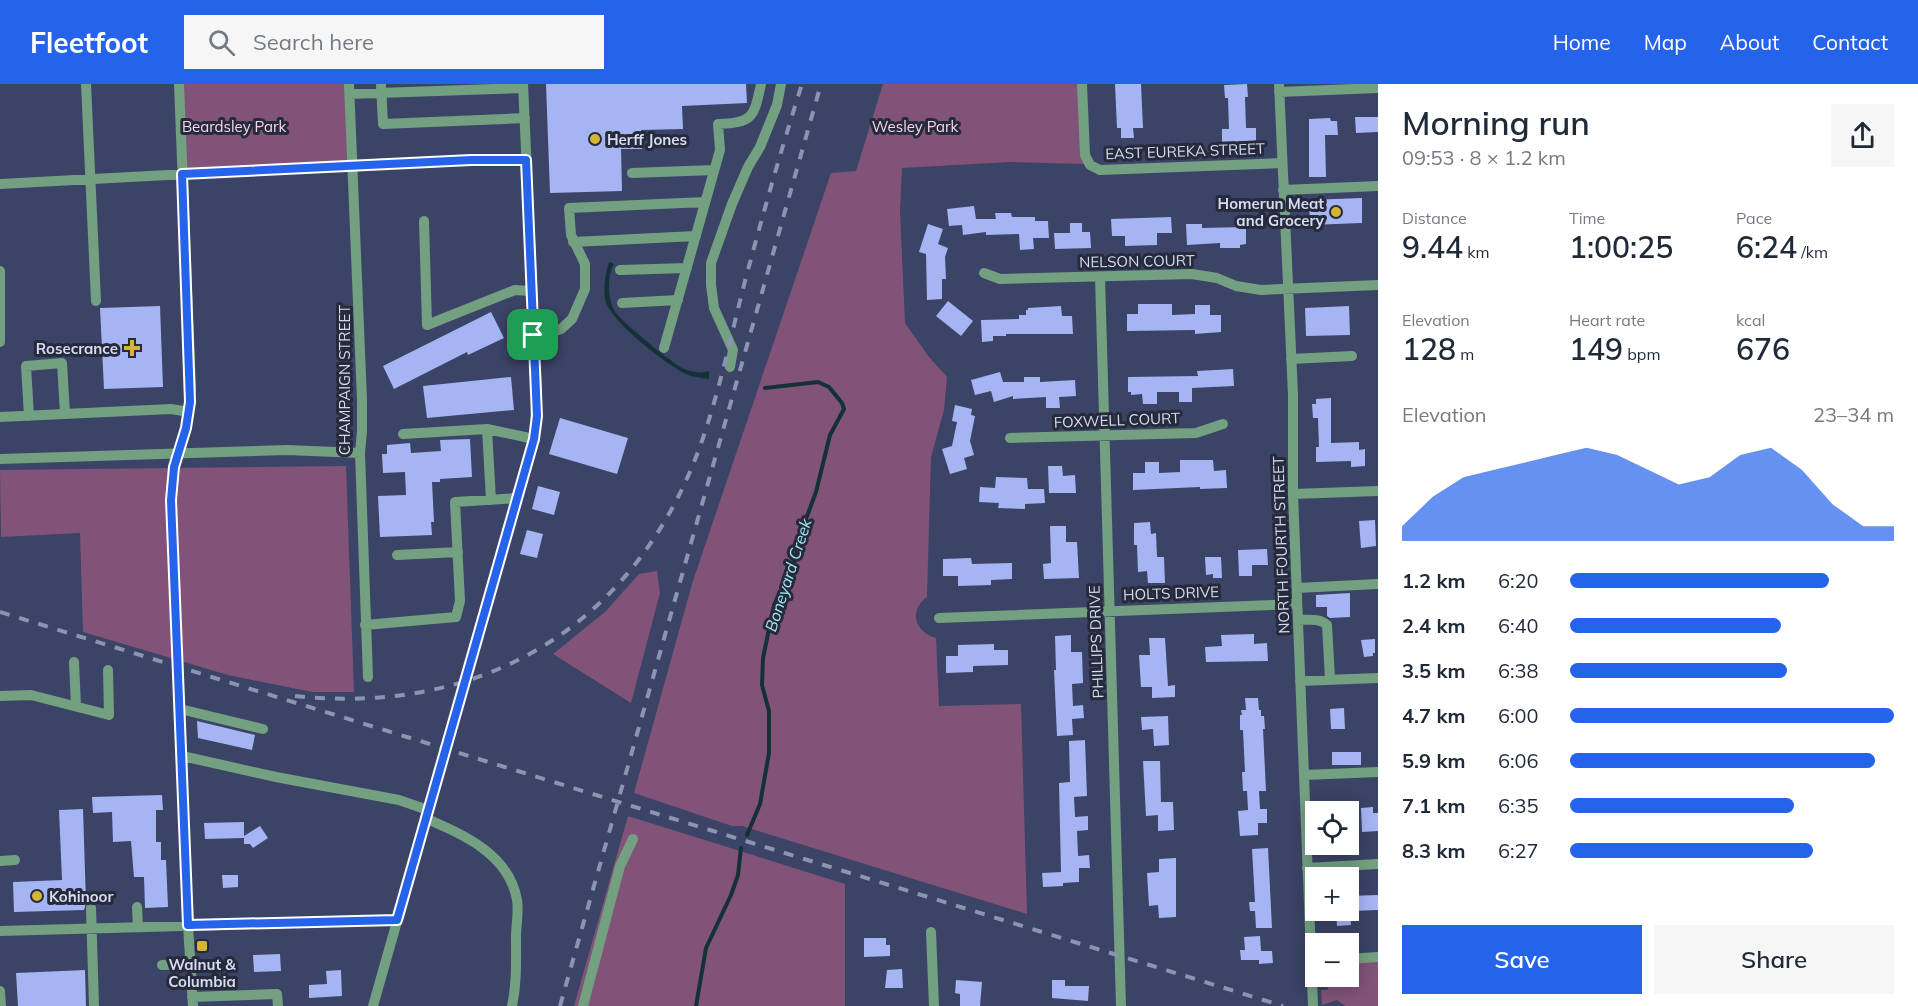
<!DOCTYPE html>
<meta charset="utf-8">
<style>
body{margin:0;font-family:Mulish,sans-serif;background:#f6f6f7;color:#1f2937;height:100vh;display:flex;flex-direction:column;font-size:22px;white-space:nowrap}
*{box-sizing:border-box;margin:0}
p{font-size:20px;color:#747a83}
.icon{flex:none;width:33px;height:33px;fill:none;stroke:currentColor;stroke-width:2;stroke-linecap:round;stroke-linejoin:round}
.map{position:relative;flex:1;overflow:hidden}
.drawer{display:flex;flex-direction:column;background:#fff;width:540px}
.drawer>*{flex:none}
.tools{position:absolute;left:1305px;top:717px;display:grid;gap:12px}
.tools a{display:grid;place-items:center;width:54px;height:54px;border-radius:0px;background:#fff;box-shadow:0 3px 15px #0003;font-size:30px}
.pin{position:absolute;display:grid;place-items:center;width:51px;height:51px;color:#fff;margin:-26px;border-radius:12px;box-shadow:0 3px 9px #0006}
.round{display:grid;place-items:center;flex:none;width:63px;height:63px;border-radius:0px;background:#f6f6f7}
.head{display:flex;align-items:center;justify-content:space-between;height:102px;padding:0 24px}
h1{font-size:33px;font-weight:600;line-height:45px}
.stats{display:grid;grid-template-columns:repeat(3,1fr);gap:9px;height:102px;padding:6px 24px}
.stats div{display:grid;align-content:center}
.stats b{font-size:30px;font-weight:600}
.stats small{font-size:16px;font-weight:400}
.stats p{font-size:16px}
.chart{height:168px;padding:12px 24px}
.chart p{display:flex;justify-content:space-between}
.chart svg{width:100%;height:108px;margin-top:6px;fill:#2563eb;opacity:.7}
.cta{display:flex;gap:12px;margin-top:auto;padding:12px 24px}
.cta a{flex:1;height:69px;border-radius:0px;background:#2563eb;color:#fff;font-size:24px;font-weight:600;line-height:69px;text-align:center}
.cta a+a{background:#f6f6f7;color:#1f2937}
ul{padding:0 24px;list-style:none;font-size:20px}
li{display:grid;grid-template-columns:96px 72px 1fr;align-items:center;height:45px}
li i{height:15px;border-radius:8px;background:#2563eb}
header{display:flex;align-items:center;gap:36px;box-sizing:border-box;height:84px;padding:0 30px;background:#2563eb;color:#fff}
header strong{font-size:28px}
nav{display:flex;gap:33px;margin-inline-start:auto;font-size:21px}
.search{width:420px;height:54px;background:#f6f6f7;display:flex;align-items:center;gap:15px;box-sizing:border-box;padding:0 21px;border-radius:0px;color:#747a83;font-size:22px}
main{display:flex;flex:1;min-height:0}
.map>svg:first-child{display:block}
.green{fill:#815378}
.water{fill:#143137}
.lines{fill:none;stroke-linecap:round;stroke-linejoin:round}
.stream{stroke:#143137;stroke-width:4}
.building{fill:#a5b5f3}
.minor{stroke:#73a080;stroke-width:10}
.rail{stroke:#8d94b0;stroke-width:4;stroke-dasharray:10 10;stroke-linecap:butt}
.route-casing{stroke:#fff;stroke-width:12}
.route{stroke:#2563eb;stroke-width:8}
.poi-dot{fill:#d6b534;stroke:#262a3b;stroke-width:2}
.labels{text-anchor:middle;dominant-baseline:central;stroke-width:6;stroke-linejoin:round;paint-order:stroke}
.park-label{font-size:15px;fill:#f6d5ef;stroke:#262a3b}
.poi-label{font-size:15px;font-weight:bold;fill:#d5dbf1;stroke:#262a3b;text-anchor:start}
.street-label{font-size:15px;fill:#d5dbf1;stroke:#262a3b}
.water-label{font-size:16px;font-style:italic;fill:#a3e9f9;stroke:#262a3b}
</style>
<header>
<strong>Fleetfoot</strong>
<div class="search"><svg class="icon" aria-label="search" viewBox="0 0 24 24"><circle cx="10" cy="10" r="6"/><path d="M15 15l6 6"/></svg>Search here</div>
<nav><a>Home</a><a>Map</a><a>About</a><a>Contact</a></nav>
</header>
<main>
<div class="map">
<svg width="1378" height="922" viewBox="0 0 1378 922">
<rect width="100%" height="100%" fill="#3b4366"/>
<path class="green" d="M 183,0 L 347,0 L 350,78 L 186,86 Z
M 883,0 L 1083,0 L 1084,80 L 1010,78 L 902,84 L 900,127 L 905,239 L 929,273 L 947,293 L 944,326 L 931,373 L 927,513 C 908,527 915,548 936,554 L 939,622 L 1021,620 L 1027,830 L 742,742 L 732,742 L 634,709 L 692,500 L 831,89 L 856,87 Z
M 346,382 L 354,608 L 312,608 L 228,591 L 83,548 L 80,449 L 1,453 L 0,386 Z
M 657,487 L 660,509 L 631,619 L 553,570 L 606,527 L 639,490 Z
M 628,732 L 845,800 L 845,922 L 574,922 Z
M 1349,876 L 1378,876 L 1378,922 L 1345,922 L 1337,916 L 1322,921 L 1321,906 L 1328,906 L 1328,893 L 1348,892 Z"/>
<path class="water" d="M 609,178 L 614,180 C 607,191 608,215 614,226 C 620,237 670,277 682,284 C 691,288 700,290 709,287 L 709,295 C 701,294 693,293 686,290 C 667,281 608,236 605,215 C 603,203 606,188 609,178 Z"/>
<g class="lines">
<path class="stream" d="M 747,751 L 760,720 L 769,669 L 769,627 L 762,601 L 763,574 L 774,521 L 793,484 L 803,443 L 816,408 L 830,351 L 844,325 L 842,319 L 829,303 L 818,298 L 765,304
M 696,922 L 706,864 L 731,811 L 738,791 L 741,764"/>
</g>
<path class="building" d="M 546,0 L 746,0 L 747,19 L 682,22 L 683,45 L 641,46 L 642,65 L 621,65 L 622,107 L 550,109 Z
M 1115,0 L 1141,0 L 1143,44 L 1133,44 L 1134,54 L 1121,54 L 1121,44 L 1117,44 Z
M 1247,0 L 1248,13 L 1245,13 L 1246,44 L 1256,44 L 1256,57 L 1222,58 L 1222,45 L 1229,45 L 1228,14 L 1225,14 L 1224,1 Z
M 1355,33 L 1378,33 L 1378,48 L 1356,49 Z
M 1330,34 L 1331,37 L 1337,37 L 1338,51 L 1325,51 L 1326,93 L 1309,93 L 1309,35 Z
M 1362,114 L 1362,139 L 1310,141 L 1309,116 Z
M 974,122 L 976,135 L 996,135 L 995,129 L 1011,129 L 1012,133 L 1035,133 L 1035,137 L 1048,137 L 1049,154 L 1033,154 L 1034,165 L 1020,166 L 1019,150 L 986,151 L 986,148 L 963,151 L 962,141 L 949,142 L 947,125 Z
M 1171,133 L 1172,149 L 1157,149 L 1157,161 L 1125,162 L 1125,152 L 1112,152 L 1111,135 Z
M 1070,139 L 1082,139 L 1082,148 L 1090,148 L 1091,164 L 1055,165 L 1054,149 L 1070,149 Z
M 928,140 L 943,145 L 938,160 L 948,164 L 945,173 L 946,195 L 942,195 L 942,215 L 927,216 L 926,170 L 919,168 Z
M 1186,140 L 1202,140 L 1202,144 L 1246,143 L 1246,160 L 1240,161 L 1240,164 L 1220,164 L 1220,159 L 1187,161 Z
M 948,217 L 973,237 L 961,252 L 936,232 Z
M 1138,220 L 1172,220 L 1172,231 L 1195,230 L 1195,221 L 1210,221 L 1210,231 L 1221,231 L 1221,248 L 1195,250 L 1195,246 L 1127,247 L 1127,230 L 1138,230 Z
M 160,222 L 163,303 L 104,305 L 100,224 Z
M 1061,222 L 1062,232 L 1072,232 L 1073,250 L 1006,250 L 1006,252 L 993,252 L 993,257 L 982,258 L 981,236 L 1019,235 L 1019,231 L 1026,231 L 1026,226 L 1028,226 L 1028,224 Z
M 1349,222 L 1350,251 L 1306,252 L 1305,224 Z
M 491,228 L 504,254 L 468,271 L 467,268 L 394,305 L 383,282 Z
M 1233,285 L 1234,302 L 1192,304 L 1192,318 L 1179,318 L 1179,308 L 1157,308 L 1157,320 L 1143,320 L 1142,310 L 1131,311 L 1131,308 L 1128,308 L 1128,293 L 1198,292 L 1197,287 Z
M 1000,288 L 1003,298 L 1024,298 L 1024,293 L 1040,293 L 1040,298 L 1075,296 L 1076,312 L 1059,313 L 1060,324 L 1046,324 L 1046,313 L 1013,315 L 1013,312 L 994,318 L 991,307 L 975,311 L 971,296 Z
M 511,293 L 514,326 L 427,334 L 423,302 Z
M 1331,314 L 1331,359 L 1359,358 L 1359,366 L 1365,365 L 1365,382 L 1351,383 L 1351,377 L 1316,378 L 1316,363 L 1319,363 L 1318,334 L 1313,334 L 1312,320 L 1316,320 L 1316,315 Z
M 955,321 L 972,325 L 971,331 L 975,332 L 970,357 L 974,371 L 964,374 L 967,385 L 950,390 L 942,365 L 952,362 L 957,338 L 952,337 Z
M 560,334 L 628,354 L 617,390 L 549,370 Z
M 470,355 L 472,393 L 440,395 L 440,398 L 432,398 L 434,438 L 431,438 L 432,451 L 380,453 L 378,412 L 406,411 L 405,388 L 383,389 L 382,370 L 387,370 L 387,361 L 410,359 L 411,369 L 441,367 L 440,356 Z
M 1180,376 L 1213,376 L 1214,387 L 1226,386 L 1227,404 L 1200,405 L 1200,403 L 1133,406 L 1133,389 L 1145,389 L 1145,378 L 1159,378 L 1159,389 L 1180,388 Z
M 1048,382 L 1062,382 L 1063,392 L 1075,391 L 1076,409 L 1049,409 Z
M 996,393 L 1027,394 L 1028,405 L 1044,405 L 1045,419 L 1025,420 L 1025,425 L 998,424 L 999,419 L 979,418 L 980,403 L 995,404 Z
M 538,402 L 560,408 L 554,431 L 532,425 Z
M 1375,436 L 1376,462 L 1361,464 L 1359,437 Z
M 1150,438 L 1151,450 L 1156,449 L 1157,473 L 1164,473 L 1165,499 L 1148,499 L 1147,487 L 1138,488 L 1137,461 L 1134,461 L 1134,439 Z
M 1050,442 L 1066,442 L 1066,458 L 1077,458 L 1079,494 L 1044,495 L 1043,480 L 1051,479 Z
M 527,446 L 543,450 L 537,474 L 520,470 Z
M 1267,465 L 1268,481 L 1252,481 L 1252,492 L 1239,492 L 1238,466 Z
M 1205,473 L 1221,473 L 1222,494 L 1213,494 L 1213,490 L 1206,491 Z
M 971,474 L 972,480 L 1012,479 L 1012,495 L 991,496 L 991,501 L 958,502 L 958,492 L 943,492 L 943,475 Z
M 1350,509 L 1350,533 L 1330,534 L 1327,532 L 1327,523 L 1316,523 L 1316,511 Z
M 1254,550 L 1254,560 L 1267,559 L 1268,577 L 1206,578 L 1205,563 L 1222,562 L 1221,551 Z
M 1071,551 L 1071,568 L 1082,568 L 1083,599 L 1072,600 L 1073,622 L 1083,621 L 1084,634 L 1072,635 L 1073,651 L 1057,652 L 1054,586 L 1056,586 L 1055,552 Z
M 1149,554 L 1165,554 L 1168,602 L 1175,601 L 1175,613 L 1152,614 L 1152,603 L 1141,603 L 1139,571 L 1150,571 Z
M 1375,555 L 1375,569 L 1373,569 L 1373,572 L 1364,573 L 1361,556 Z
M 994,560 L 994,566 L 1008,566 L 1008,581 L 973,582 L 973,588 L 946,589 L 946,572 L 958,572 L 958,561 Z
M 1245,614 L 1258,614 L 1259,626 L 1261,626 L 1261,632 L 1264,632 L 1265,645 L 1263,645 L 1266,707 L 1259,707 L 1260,725 L 1267,725 L 1267,739 L 1258,739 L 1258,751 L 1240,752 L 1238,727 L 1248,726 L 1247,707 L 1243,707 L 1242,688 L 1245,688 L 1243,646 L 1240,646 L 1240,631 L 1242,631 L 1241,626 L 1246,626 Z
M 1344,624 L 1345,645 L 1331,645 L 1330,625 Z
M 1168,632 L 1169,661 L 1154,662 L 1153,645 L 1142,646 L 1141,633 Z
M 197,637 L 255,651 L 252,666 L 198,654 Z
M 1085,656 L 1087,712 L 1074,713 L 1075,733 L 1088,732 L 1088,746 L 1077,747 L 1078,772 L 1089,771 L 1090,784 L 1079,784 L 1079,798 L 1063,799 L 1063,802 L 1043,803 L 1042,789 L 1061,788 L 1059,699 L 1070,698 L 1069,657 Z
M 1332,668 L 1361,668 L 1361,681 L 1332,681 Z
M 1143,677 L 1160,677 L 1161,718 L 1173,718 L 1174,746 L 1158,747 L 1158,731 L 1146,732 Z
M 162,711 L 163,726 L 156,726 L 156,758 L 161,758 L 161,776 L 166,776 L 168,823 L 145,824 L 144,793 L 134,793 L 131,757 L 113,758 L 112,728 L 93,729 L 92,713 Z
M 1373,723 L 1373,729 L 1378,729 L 1378,747 L 1362,748 L 1361,724 Z
M 83,725 L 86,819 L 84,826 L 14,828 L 13,798 L 62,796 L 59,726 Z
M 244,738 L 244,752 L 260,742 L 268,754 L 253,764 L 250,760 L 244,760 L 244,754 L 205,755 L 204,739 Z
M 1268,764 L 1272,844 L 1256,844 L 1255,827 L 1250,827 L 1249,818 L 1255,818 L 1252,765 Z
M 1176,774 L 1176,833 L 1159,834 L 1158,821 L 1149,822 L 1147,789 L 1159,788 L 1159,775 Z
M 222,791 L 238,791 L 238,803 L 223,804 Z
M 1378,811 L 1378,826 L 1350,827 L 1351,841 L 1337,842 L 1336,826 L 1348,826 L 1348,812 Z
M 1260,852 L 1261,867 L 1272,867 L 1273,879 L 1259,880 L 1259,876 L 1241,876 L 1240,866 L 1245,866 L 1244,853 Z
M 864,854 L 886,854 L 886,861 L 890,861 L 890,872 L 864,873 Z
M 280,870 L 281,887 L 254,888 L 253,871 Z
M 902,885 L 903,904 L 885,904 L 887,886 Z
M 85,886 L 86,922 L 18,922 L 16,889 Z
M 341,886 L 342,912 L 309,914 L 309,901 L 327,900 L 326,887 Z
M 956,896 L 982,898 L 980,922 L 960,922 L 960,910 L 955,909 Z
M 1052,896 L 1065,896 L 1065,902 L 1089,902 L 1088,917 L 1052,914 Z"/>
<g class="lines">
<path class="minor" d="M 86,0 L 96,217
M 179,0 L 191,304 L 186,344 L 174,383 L 171,416 L 187,825 L 193,922
M 349,0 L 362,316 L 362,347 L 360,369 L 368,593
M 381,0 L 383,40 L 525,34
M 1082,0 L 1085,71 L 1090,81 L 1100,86 L 1282,79
M 1279,0 L 1293,311 L 1293,410 L 1313,922
M 1279,8 L 1378,4
M 350,10 L 523,4
M 632,89 L 714,86
M 0,100 L 338,82 L 470,76 L 526,76
M 1283,106 L 1378,102
M 424,137 L 427,241 L 515,206 L 531,207
M 573,158 L 696,152
M 620,186 L 687,184
M 0,187 L 0,258
M 984,189 L 1000,195 L 1192,190 L 1217,194 L 1236,202 L 1261,206 L 1378,201
M 1100,193 L 1121,922
M 622,219 L 678,216
M 533,251 L 546,250 L 561,245 L 572,235 L 585,205 L 585,180 L 571,151 L 569,124 L 705,118
M 664,264 L 720,66 L 718,40 C 753,39 754,33 761,0
M 1291,275 L 1352,272
M 730,283 L 733,266 L 714,224 L 711,201 L 711,179 L 732,120 L 748,83 L 760,63 L 777,21 L 781,0
M 29,332 L 26,282 L 62,279 L 65,330
M 0,333 L 171,325 L 189,328
M 487,345 L 534,355
M 403,350 L 487,345 L 491,416
M 1010,354 L 1196,349 L 1223,340
M 0,375 L 287,366 L 360,369
M 1293,410 L 1378,407
M 397,471 L 458,468
M 1297,504 L 1378,500
M 939,534 L 1297,520
M 1298,536 C 1308,536 1320,534 1327,541 L 1330,595
M 365,541 L 456,533 L 460,517 L 455,418 L 517,414
M 74,578 L 76,622
M 1300,597 L 1378,594
M 0,612 L 31,611 L 109,631 L 108,586
M 180,625 L 263,645
M 182,672 L 276,693 L 399,716 L 428,726
M 1304,691 L 1378,688
M 425,734 C 464,751 509,770 517,816 C 519,828 516,841 516,853 C 516,877 517,899 512,922
M 0,777 L 15,776
M 1307,784 L 1378,780
M 137,823 L 138,843
M 91,824 L 94,922
M 0,847 L 397,836
M 931,848 L 934,922
M 1348,875 L 1378,873
M 162,881 L 190,880
M 0,907 L 1,922
M 192,913 L 277,910 L 278,922
M 373,922 L 534,355 L 537,310 L 523,0
M 583,922 L 620,782 L 633,755"/>
<path class="rail" d="M 0,528 L 1283,922
M 295,612 C 370,620 447,611 516,577 C 608,532 670,450 703,354 C 720,304 731,252 744,201 C 762,133 781,66 802,0
M 560,922 L 821,0"/>
</g>
<g class="lines">
<defs>
<path id="route" d="M 471,76 L 526,76 L 537,332 L 534,355 L 397,836 L 188,841 L 171,416 L 174,383 L 186,344 L 190,318 L 182,90 Z"/>
</defs>
<use href="#route" class="route-casing"/>
<use href="#route" class="route"/>
</g>
<g class="poi-dot">
<circle cx="595" cy="55" r="6"/>
<circle cx="1336" cy="128" r="6"/>
<path d="M129 255h6v6h6v6h-6v6h-6v-6h-6v-6h6z"/>
<circle cx="37" cy="812" r="6"/>
<rect x="196" y="856" width="12" height="12" rx="3"/>
</g>
<g class="labels">
<g class="park-label">
<text x="234" y="42">Beardsley Park</text>
<text x="915" y="42">Wesley Park</text>
</g>
<g class="poi-label">
<text x="607" y="55">Herff Jones</text>
<text x="1324" y="119" text-anchor="end">Homerun Meat<tspan x="1324" dy="17">and Grocery</tspan></text>
<text x="118" y="264" text-anchor="end">Rosecrance</text>
<text x="49" y="812">Kohinoor</text>
<text x="202" y="880" text-anchor="middle">Walnut &amp;<tspan x="202" dy="17">Columbia</tspan></text>
</g>
<g class="street-label">
<text transform="translate(1185 67) rotate(-2)">EAST EUREKA STREET</text>
<text transform="translate(1137 177) rotate(-1)">NELSON COURT</text>
<text transform="translate(344 296) rotate(-90)">CHAMPAIGN STREET</text>
<text transform="translate(1117 336) rotate(-2)">FOXWELL COURT</text>
<text transform="translate(1281 461) rotate(-92)">NORTH FOURTH STREET</text>
<text transform="translate(1171 509) rotate(-2)">HOLTS DRIVE</text>
<text transform="translate(1096 558) rotate(-92)">PHILLIPS DRIVE</text>
</g>
<g class="water-label">
<text transform="translate(788 491) rotate(-72)">Boneyard Creek</text>
</g>
</g>
</svg>
<div class="tools">
<a><svg class="icon" aria-label="locate" viewBox="0 0 24 24"><circle cx="12" cy="12" r="6"/><path d="M12 2v4M12 18v4M2 12h4M18 12h4"/></svg></a>
<a>+</a>
<a>−</a>
</div>
<div class="pin" style="left:533px;top:251px;background:#1e9e55"><svg class="icon" aria-label="arrive" viewBox="0 0 24 24"><path d="M6 21V4h12l-3 4 3 4H6"/></svg></div>
</div>
<section class="drawer">
<div class="head"><div><h1>Morning run</h1><p>09:53 · 8 × 1.2 km</p></div><a class="round"><svg class="icon" aria-label="share" viewBox="0 0 24 24"><path d="M12 15V3M7 8l5-5 5 5M5 13v7h14v-7"/></svg></a></div>
<div class="stats">
<div><p>Distance</p><b>9.44<small> km</small></b></div>
<div><p>Time</p><b>1:00:25</b></div>
<div><p>Pace</p><b>6:24<small> /km</small></b></div>
</div>
<div class="stats">
<div><p>Elevation</p><b>128<small> m</small></b></div>
<div><p>Heart rate</p><b>149<small> bpm</small></b></div>
<div><p>kcal</p><b>676</b></div>
</div>
<div class="chart"><p><span>Elevation</span>23–34 m</p>
<svg viewBox="0 0 160 44" preserveAspectRatio="none"><path d="M0 44V38L10 26L20 18L30 15L40 12L50 9L60 6L70 9L80 15L90 21L100 18L110 9L120 6L130 15L140 29L150 38L160 38V44z"/></svg>
</div>
<ul>
<li><b>1.2 km</b>6:20<i style="width:80%"></i></li>
<li><b>2.4 km</b>6:40<i style="width:65%"></i></li>
<li><b>3.5 km</b>6:38<i style="width:67%"></i></li>
<li><b>4.7 km</b>6:00<i style="width:100%"></i></li>
<li><b>5.9 km</b>6:06<i style="width:94%"></i></li>
<li><b>7.1 km</b>6:35<i style="width:69%"></i></li>
<li><b>8.3 km</b>6:27<i style="width:75%"></i></li>
</ul>
<div class="cta"><a>Save</a><a>Share</a></div>
</section>
</main>
